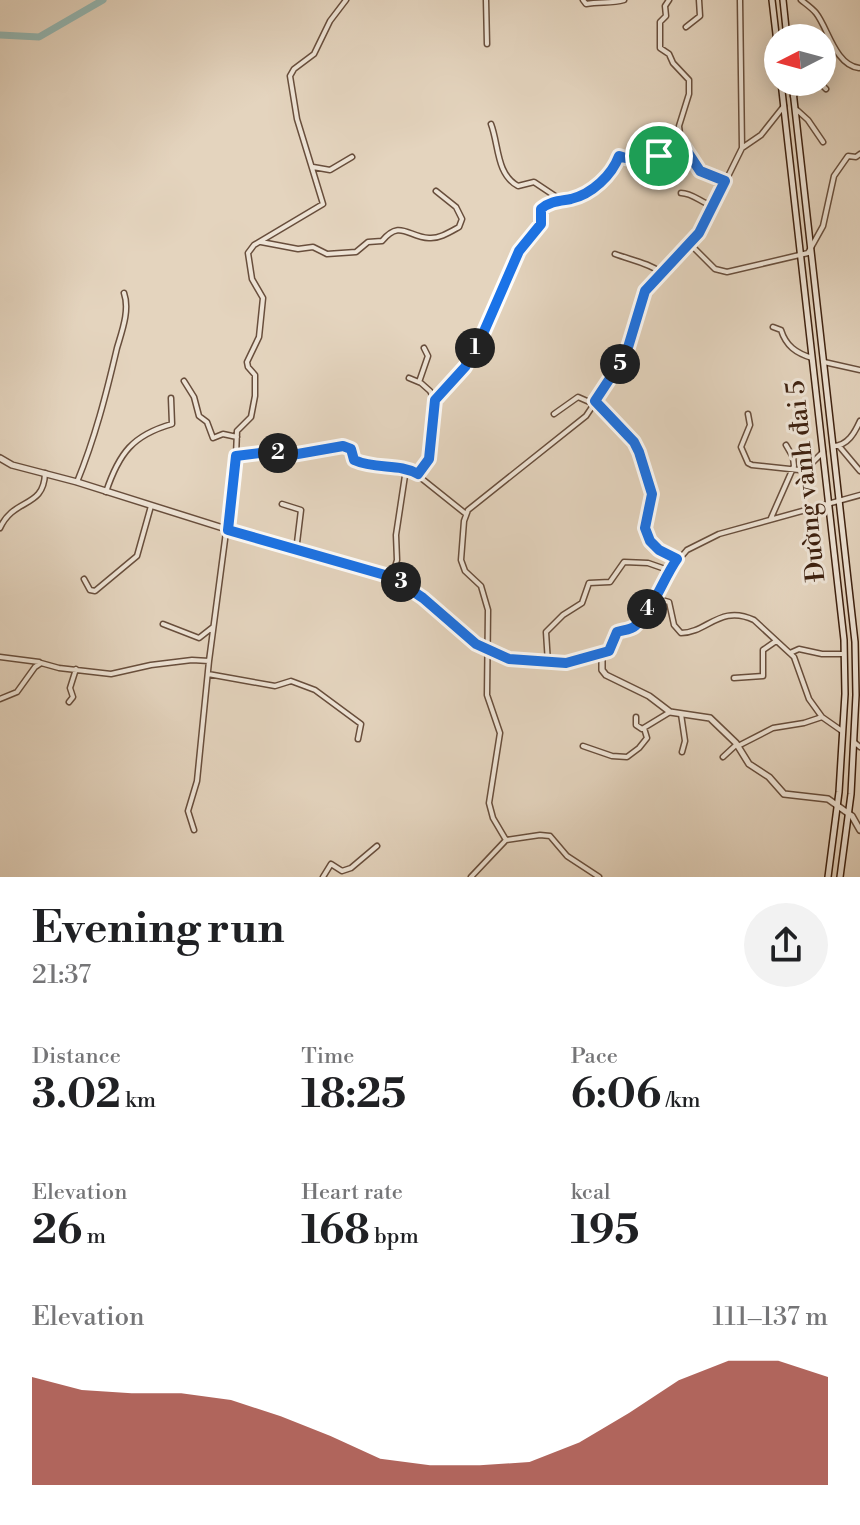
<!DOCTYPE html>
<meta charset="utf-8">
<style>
body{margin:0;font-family:"Libre Bodoni",serif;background:#f2f2f2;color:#202124;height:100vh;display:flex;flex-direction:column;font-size:30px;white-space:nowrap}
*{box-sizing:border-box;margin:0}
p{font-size:26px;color:#757577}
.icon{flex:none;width:44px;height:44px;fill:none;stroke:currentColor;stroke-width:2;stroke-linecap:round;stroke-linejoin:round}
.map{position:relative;height:877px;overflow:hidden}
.side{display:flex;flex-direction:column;background:#fff;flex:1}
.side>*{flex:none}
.needle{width:52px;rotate:264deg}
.tools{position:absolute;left:764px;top:24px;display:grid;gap:16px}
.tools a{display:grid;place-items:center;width:72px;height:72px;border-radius:50%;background:#fff;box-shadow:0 4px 20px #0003;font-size:40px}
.pin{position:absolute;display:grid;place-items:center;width:68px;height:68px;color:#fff;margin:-34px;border:4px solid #fff;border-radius:50%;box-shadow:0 2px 8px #0007}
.km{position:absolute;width:40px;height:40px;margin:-20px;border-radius:50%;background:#222;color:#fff;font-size:22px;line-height:40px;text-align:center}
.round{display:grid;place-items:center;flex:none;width:84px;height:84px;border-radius:42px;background:#f2f2f2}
.summary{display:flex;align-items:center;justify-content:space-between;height:136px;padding:0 32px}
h1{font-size:44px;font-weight:700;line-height:60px}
.figures{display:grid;grid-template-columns:repeat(3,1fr);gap:12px;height:136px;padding:8px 32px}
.figures div{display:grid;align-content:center}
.figures b{font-size:40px;font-weight:700}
.figures small{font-size:22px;font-weight:400}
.figures p{font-size:22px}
.chart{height:224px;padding:16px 32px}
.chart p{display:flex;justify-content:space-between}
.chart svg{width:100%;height:144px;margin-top:8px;fill:#8f2418;opacity:.7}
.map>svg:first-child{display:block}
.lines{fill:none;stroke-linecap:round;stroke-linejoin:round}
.river{stroke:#95b8b4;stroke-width:7}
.minor-casing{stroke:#684e3c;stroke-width:7}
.tertiary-casing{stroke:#684e3c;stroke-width:8}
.secondary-casing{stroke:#3f2210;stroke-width:8}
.minor{stroke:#ede3d5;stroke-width:4}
.tertiary{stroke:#ede3d5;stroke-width:5}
.secondary{stroke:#ede3d5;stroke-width:5}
.route-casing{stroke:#fff;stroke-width:16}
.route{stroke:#1a73e8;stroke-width:10}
.labels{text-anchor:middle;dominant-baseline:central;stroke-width:6;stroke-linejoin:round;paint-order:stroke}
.street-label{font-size:26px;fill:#3f2210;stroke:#ede3d5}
</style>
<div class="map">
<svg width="860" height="877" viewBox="0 0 860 877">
<rect width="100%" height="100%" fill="#e4d4be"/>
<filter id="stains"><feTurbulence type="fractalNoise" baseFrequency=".0025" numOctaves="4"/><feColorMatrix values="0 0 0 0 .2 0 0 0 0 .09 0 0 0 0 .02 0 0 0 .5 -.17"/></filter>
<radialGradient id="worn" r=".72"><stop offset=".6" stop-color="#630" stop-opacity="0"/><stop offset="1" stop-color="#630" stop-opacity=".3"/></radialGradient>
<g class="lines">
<path class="river" d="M 0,35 L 39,37 L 103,0"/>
<defs>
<path id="minor" d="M 486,0 L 487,44
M 583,0 L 586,4 C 600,1 611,4 624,0
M 669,0 L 665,6 L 666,16 L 660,22 L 660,48 L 669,54 L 673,63 L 689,80 L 689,94 L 679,126 L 681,143 L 700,171 L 725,181
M 801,0 C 806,4 812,8 816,13 C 828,28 835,65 859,68
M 686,27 L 700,16 L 699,0
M 819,82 L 826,89
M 793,96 L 807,82
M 797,110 L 808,120 L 823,142
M 491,124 C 499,145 496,174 518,186 L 534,182 L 561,200
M 742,148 L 761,135 L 784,106
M 313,167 L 330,170 L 352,157
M 681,193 C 693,193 701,203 713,206
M 261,242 L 298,249 L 313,247 L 327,254 L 356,252 L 368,242 L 382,241 C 400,219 408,237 429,238 C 439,239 450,232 459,227 L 462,219 L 456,207 L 436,191
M 691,245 L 715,269 L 727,272 L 808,253 L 823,226 L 834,176 L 848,156 L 856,157 L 860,154
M 615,254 C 631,260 649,263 662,273
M 773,327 L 781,330 C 786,346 796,353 812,358
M 824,362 L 860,370
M 409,378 L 421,383 L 430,391 L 435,400 L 429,459 L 418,474
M 184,381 L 194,397 L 199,416 L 207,422 L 213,438 L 223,434 L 237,437
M 419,382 L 428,356 L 424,348
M 435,400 L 465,367 L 482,336 L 519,251 L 539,228 L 543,206 C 554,201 565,201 576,198 C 595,191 612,175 619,156 C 644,164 662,158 679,139
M 595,401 L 634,442 L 639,452 L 652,494 L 645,528 L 650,541 L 659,550 L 677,559
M 554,414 L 578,397 L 594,404
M 748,414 L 750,425 L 741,447 L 748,463 L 752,465 L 799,470 L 807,468 L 823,452
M 833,446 C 848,446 855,432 860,421
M 839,446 L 860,471
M 236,456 L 268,452 L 292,455 L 343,446 L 351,449 L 354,460 L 370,467 L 411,470 L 466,514
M 77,482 C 95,438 106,395 117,348 C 122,331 130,310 124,293
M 106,492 C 119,453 133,435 172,424 L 171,398
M 282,504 L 301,510 L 296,551
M 771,518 L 794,466 L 793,457 L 786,445
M 0,528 C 14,497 44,509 45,473
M 392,577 L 397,560 L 396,535 L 406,469
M 84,579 L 90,590 L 95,591 L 137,556 L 151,506
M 655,598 L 669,602 L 674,625 L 681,633 C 707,633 720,604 754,620 L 794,657 L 809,699 L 822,717 L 842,731
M 163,624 L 199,638 L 213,627
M 790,653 L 799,649 L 822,654 L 844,654
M 602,655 L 611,649 L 617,632 L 635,626 L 654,601 L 669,571 L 687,550 L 719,534 L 860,495
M 0,657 L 39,662
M 548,663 L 546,632 L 563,615 L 582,603 L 589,583 L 610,582 L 624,562 L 648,563 L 668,570
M 208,674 L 275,686 L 291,681 L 315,690 L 361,724 L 358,739
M 734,678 L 763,676 L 763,650 L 776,641
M 0,699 L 17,692 L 35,667 L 41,663 L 59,668 L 111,674 L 151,665 L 192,660 L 209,661
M 69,702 L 73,697 L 70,688 L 76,669
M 681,714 L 685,741 L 682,752
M 636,717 L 636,725 L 642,729 L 670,712
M 854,742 L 860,747
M 583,746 L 612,756 L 627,757 L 639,748 L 647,738 L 644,728
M 738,746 L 773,728 L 804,723 L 822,717
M 723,757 L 737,744
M 194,830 L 188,811 L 197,781 L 209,661 L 236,456 L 237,431 L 251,417 L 255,396 L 255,375 L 248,367 L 247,362 L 259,337 L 263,298 L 252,279 L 248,253 L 254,245 L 323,204 L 297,119 L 290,76 L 294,69 L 314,54 L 330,21 L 346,0
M 506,840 L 493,818 L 489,803 L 500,733 L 487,695 L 488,610 L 481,586 L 465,571 L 461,560 L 464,521 L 468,510 L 586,416 L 624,359 L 645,291 L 691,245 L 703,227 L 742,148 L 740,0
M 323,877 L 331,864 L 342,871 L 351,868 L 377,846
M 471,877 L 506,840 L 540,835 L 550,836 L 567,856 L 599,877"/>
<path id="tertiary" d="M 0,458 L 12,465 L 77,482 L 296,551 L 392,577 L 423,598 L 476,644 L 506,658 L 566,663 L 602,655 L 602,670 L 606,675 L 649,696 L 670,712 L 710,718 L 736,743 L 749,764 L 769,777 L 784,794 L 828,799 L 852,816 L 860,830"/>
<path id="secondary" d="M 772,0 L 778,51
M 783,0 L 787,38
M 781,82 L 844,640 L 845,694 L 839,792 L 828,877
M 792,82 L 855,642 L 856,695 L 851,794 L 840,877"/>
</defs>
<use href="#minor" class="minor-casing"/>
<use href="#tertiary" class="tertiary-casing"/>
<use href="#secondary" class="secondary-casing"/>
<use href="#minor" class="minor"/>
<use href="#tertiary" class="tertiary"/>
<use href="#secondary" class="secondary"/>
</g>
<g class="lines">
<defs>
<path id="route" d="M 679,139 L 700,171 L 725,181 L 699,233 L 645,291 L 626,354 L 595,401 L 634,442 L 639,452 L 652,494 L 645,528 L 650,541 L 659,550 L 677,559 C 663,579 653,610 635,626 C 631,630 623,630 617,632 L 609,651 L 566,663 L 509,659 L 476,644 L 423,598 L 392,577 L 228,530 L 236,456 L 268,452 L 292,455 L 343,446 L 351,449 L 354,460 C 376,470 399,463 418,474 L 429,459 L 435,400 L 465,367 L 482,336 L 519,251 L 541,224 L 541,209 C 550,201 560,201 571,199 C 592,194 612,175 619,156 C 644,165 662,158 679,139 Z"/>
</defs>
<use href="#route" class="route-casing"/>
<use href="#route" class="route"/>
</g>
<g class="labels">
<g class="street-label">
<text transform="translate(806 481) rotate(-96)">Đường vành đai 5</text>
</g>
</g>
<rect width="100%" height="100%" filter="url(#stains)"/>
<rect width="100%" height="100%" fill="url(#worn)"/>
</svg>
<div class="tools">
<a><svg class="needle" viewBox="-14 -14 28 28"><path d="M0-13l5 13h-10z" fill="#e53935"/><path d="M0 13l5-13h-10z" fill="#757577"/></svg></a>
</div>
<div class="pin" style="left:659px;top:156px;background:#1e9e55"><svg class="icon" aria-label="arrive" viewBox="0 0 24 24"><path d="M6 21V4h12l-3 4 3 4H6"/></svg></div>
<b class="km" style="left:475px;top:348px">1</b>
<b class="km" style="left:278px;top:453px">2</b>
<b class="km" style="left:401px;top:582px">3</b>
<b class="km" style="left:647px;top:609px">4</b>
<b class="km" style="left:620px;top:364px">5</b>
</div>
<section class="side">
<div class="summary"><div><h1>Evening run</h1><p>21:37</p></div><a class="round"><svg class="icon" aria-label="share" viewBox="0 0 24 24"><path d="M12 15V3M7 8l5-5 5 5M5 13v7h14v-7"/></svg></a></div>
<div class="figures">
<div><p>Distance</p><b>3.02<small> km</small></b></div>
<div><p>Time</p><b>18:25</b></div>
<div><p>Pace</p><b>6:06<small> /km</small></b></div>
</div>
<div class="figures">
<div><p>Elevation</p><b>26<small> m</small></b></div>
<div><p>Heart rate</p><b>168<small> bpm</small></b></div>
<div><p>kcal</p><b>195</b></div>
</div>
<div class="chart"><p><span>Elevation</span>111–137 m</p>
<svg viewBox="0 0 160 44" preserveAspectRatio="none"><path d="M0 44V11L10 15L20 16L30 16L40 18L50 23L60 29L70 36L80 38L90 38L100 37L110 31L120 22L130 12L140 6L150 6L160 11V44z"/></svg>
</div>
</section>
